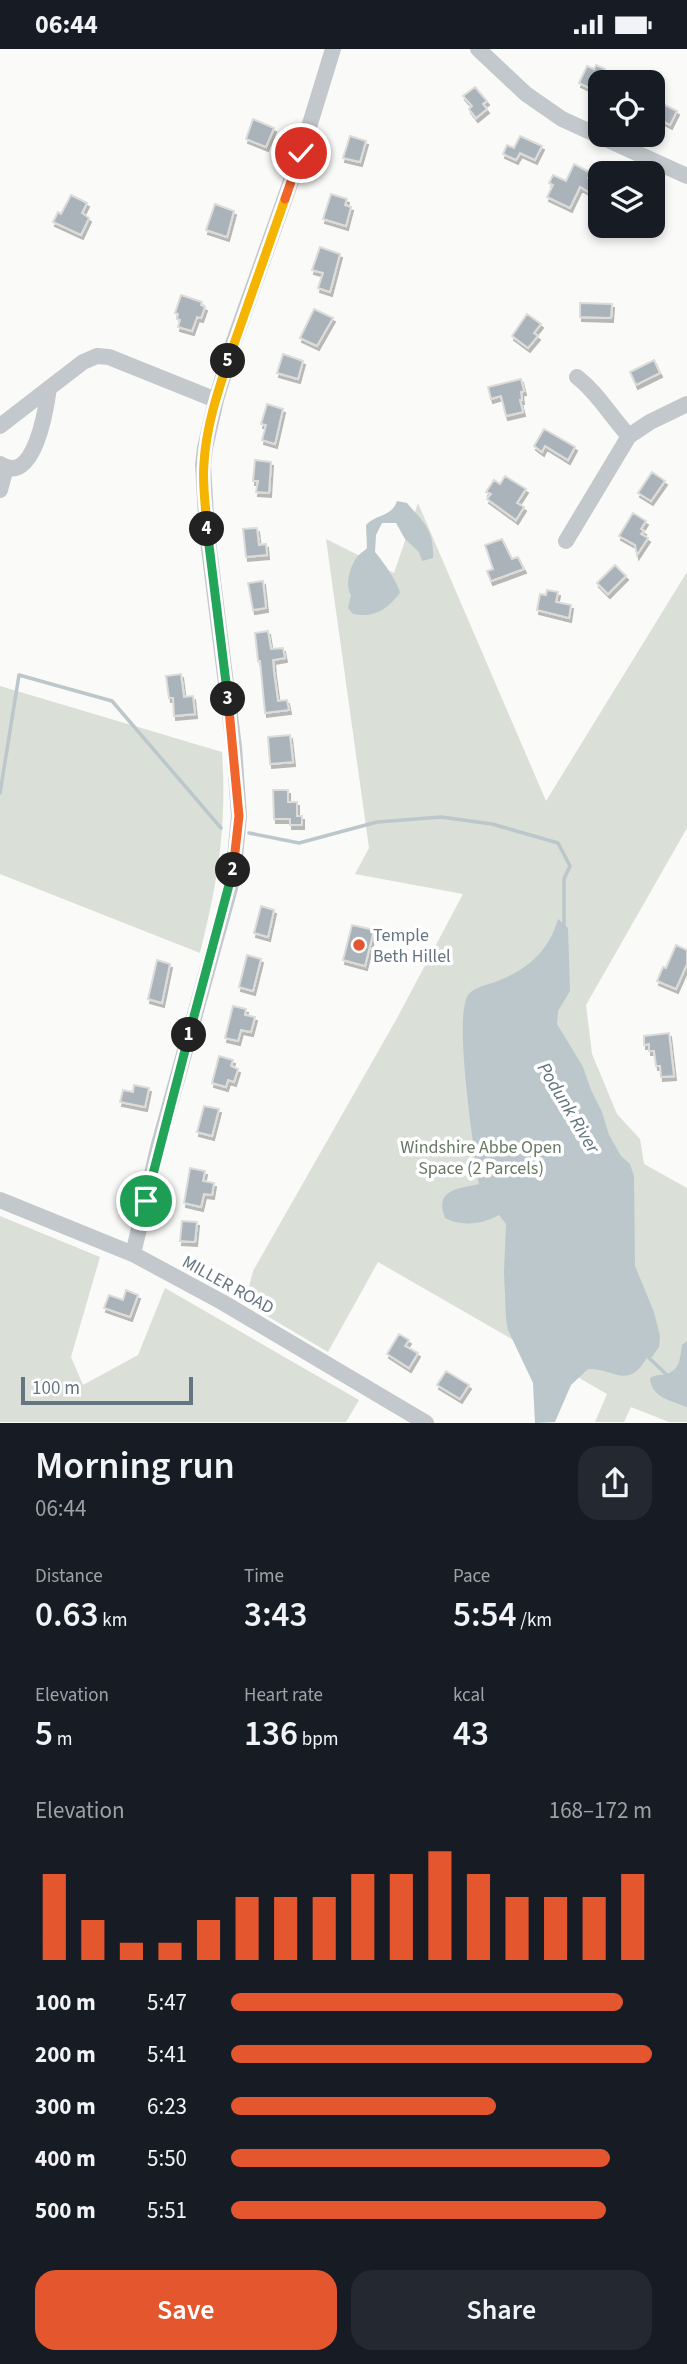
<!DOCTYPE html>
<meta charset="utf-8">
<style>
body{margin:0;font-family:"Source Sans 3",sans-serif;background:#242831;color:#f1f3f6;height:100vh;display:flex;flex-direction:column;font-size:26px;white-space:nowrap}
*{box-sizing:border-box;margin:0}
p{font-size:23px;color:#9ea1a6}
.icon{flex:none;width:38px;height:38px;fill:none;stroke:currentColor;stroke-width:2;stroke-linecap:round;stroke-linejoin:round}
.map{position:relative;height:1374px;overflow:hidden}
.side{display:flex;flex-direction:column;background:#171b24;flex:1}
.side>*{flex:none}
.tools{position:absolute;left:588px;top:21px;display:grid;gap:14px}
.tools a{display:grid;place-items:center;width:77px;height:77px;border-radius:14px;background:#171b24;box-shadow:0 4px 10px #0003;font-size:35px}
.scale{position:absolute;left:21px;bottom:18px;width:172px;box-sizing:border-box;padding-left:7px;border:4px solid #657683;border-top:0;font-size:19px;line-height:24px;white-space:nowrap;color:#657683;-webkit-text-stroke:5px #fff;paint-order:stroke}
.pin{position:absolute;display:grid;place-items:center;width:60px;height:60px;color:#fff;margin:-30px;border:4px solid #fff;border-radius:50%;box-shadow:0 2px 7px #0007}
.km{position:absolute;width:35px;height:35px;margin:-18px;border-radius:50%;background:#222;color:#fff;font-size:19px;line-height:35px;text-align:center}
.round{display:grid;place-items:center;flex:none;width:74px;height:74px;border-radius:21px;background:#242831}
.headline{display:flex;align-items:center;justify-content:space-between;height:119px;padding:0 35px}
h1{font-size:38px;font-weight:600;line-height:52px}
.stats{display:grid;grid-template-columns:repeat(3,1fr);gap:10px;height:119px;padding:7px 35px}
.stats div{display:grid;align-content:center}
.stats b{font-size:35px;font-weight:600}
.stats small{font-size:19px;font-weight:400}
.stats p{font-size:19px}
.chart{height:196px;padding:14px 35px}
.chart p{display:flex;justify-content:space-between}
.chart svg{width:100%;height:126px;margin-top:7px;stroke:#e4572e;stroke-width:6}
.cta{display:flex;gap:14px;margin-top:auto;padding:14px 35px}
.cta a{flex:1;height:80px;border-radius:21px;background:#e4572e;color:#fff;font-size:28px;font-weight:600;line-height:80px;text-align:center}
.cta a+a{background:#242831;color:#f1f3f6}
ul{padding:0 35px;list-style:none;font-size:23px}
li{display:grid;grid-template-columns:112px 84px 1fr;align-items:center;height:52px}
li i{height:18px;border-radius:9px;background:#e4572e}
.status{display:flex;justify-content:space-between;align-items:center;height:49px;padding:0 35px;background:#171b24;direction:ltr}
.status svg{height:19px;fill:currentColor}
.map>svg:first-child{display:block}
.green{fill:#dadfd7}
.water{fill:#bbc7cb}
.lines{fill:none;stroke-linecap:round;stroke-linejoin:round}
.stream{stroke:#bbc7cb;stroke-width:3.5}
.building{fill:#aab3b9;stroke:#dcdcda;stroke-width:2;filter:url(#shadow)}
.minor{stroke:#c3c8cc;stroke-width:16}
.split-1-casing{stroke:#fff;stroke-width:14}
.split-2-casing{stroke:#fff;stroke-width:14}
.split-3-casing{stroke:#fff;stroke-width:14}
.split-4-casing{stroke:#fff;stroke-width:14}
.split-5-casing{stroke:#fff;stroke-width:14}
.split-6-casing{stroke:#fff;stroke-width:14}
.split-7-casing{stroke:#fff;stroke-width:14}
.split-1{stroke:#22a559;stroke-width:9}
.split-2{stroke:#22a559;stroke-width:9}
.split-3{stroke:#f0652b;stroke-width:9}
.split-4{stroke:#22a559;stroke-width:9}
.split-5{stroke:#f5b400;stroke-width:9}
.split-6{stroke:#f5b400;stroke-width:9}
.split-7{stroke:#f0652b;stroke-width:9}
.poi-dot{fill:#e4572e;stroke:#fff;stroke-width:2.5}
.labels{text-anchor:middle;dominant-baseline:central;stroke-width:7;stroke-linejoin:round;paint-order:stroke}
.poi-label{font-size:18px;fill:#657683;stroke:#fff;text-anchor:start}
.park-label{font-size:18px;fill:#687a64;stroke:#fff}
.street-label{font-size:18px;fill:#657683;stroke:#fff}
.water-label{font-size:19px;font-style:italic;fill:#60757c;stroke:#fff}
</style>
<div class="status"><b>06:44</b><svg viewBox="0 0 49 12"><path d="M0 12V9h3v3zM5 12V6h3v6zM10 12V3h3v9zM15 12V0h3v12zM26 1h20v11H26zM47 4h2v5h-2z"/></svg></div>
<div class="map">
<svg width="687" height="1374" viewBox="0 0 687 1374">
<defs>
<filter id="shadow"><feDropShadow dx="2" dy="4" stdDeviation="0" flood-color="#0004"/></filter>
</defs>
<rect width="100%" height="100%" fill="#fafaf8"/>
<path class="green" d="M 418,454 L 546,752 L 687,523 L 687,779 L 586,956 L 592,1005 L 617,1065 L 640,1090 L 644,1115 L 687,1139 L 687,1373 L 669,1373 L 631,1358 L 624,1373 L 595,1373 L 607,1345 L 378,1213 L 328,1303 L 245,1254 L 253,1222 L 396,971 L 463,845 L 355,825 L 369,799 L 326,490 L 394,524 Z
M 0,637 L 222,703 C 227,777 218,832 200,904 L 0,825 Z
M 0,1167 L 100,1208 L 71,1308 L 83,1336 L 138,1306 L 165,1239 L 359,1351 L 346,1373 L 0,1373 Z"/>
<path class="water" d="M 397,452 L 407,454 C 425,475 434,481 433,509 L 422,512 L 419,503 L 405,490 L 396,474 L 382,474 L 376,486 L 375,503 C 382,511 399,535 400,544 C 386,561 375,569 353,565 L 348,559 L 351,546 C 344,537 351,514 358,507 C 361,503 365,502 367,499 L 366,476 C 376,465 392,468 397,452 Z
M 558,870 L 568,879 L 570,942 L 558,962 L 557,975 L 583,1018 L 591,1041 L 602,1063 L 609,1086 L 621,1107 L 630,1115 L 634,1127 L 635,1217 L 654,1263 L 660,1287 L 659,1298 L 652,1308 L 647,1308 C 629,1342 613,1319 588,1320 L 571,1336 L 555,1373 L 535,1374 L 533,1334 L 508,1281 L 506,1270 L 504,1223 L 506,1175 L 499,1166 C 483,1175 462,1178 445,1169 C 434,1140 458,1140 479,1135 C 475,1105 452,963 469,945 C 476,937 488,936 498,932 C 528,920 549,902 558,870 Z
M 687,1292 L 687,1358 C 671,1352 651,1348 650,1329 C 656,1325 660,1327 667,1325 C 681,1320 680,1307 682,1296 Z"/>
<g class="lines">
<path class="stream" d="M 0,744 L 19,626 L 112,652 L 221,779
M 249,784 L 299,794 L 377,773 L 441,768 L 492,775 L 558,794 L 570,817 L 564,830 L 564,877
M 646,1306 L 668,1327"/>
</g>
<path class="building" d="M 596,16 L 605,20 L 599,31 L 600,44 L 579,34 L 587,17 L 594,20 Z
M 475,38 L 487,52 L 483,55 L 487,60 L 476,69 L 469,60 L 472,57 L 463,47 Z
M 653,50 L 677,62 L 670,76 L 653,67 Z
M 253,70 L 274,79 L 266,98 L 246,90 Z
M 350,87 L 366,92 L 360,113 L 343,109 Z
M 520,87 L 542,97 L 535,111 L 520,104 L 516,111 L 503,105 L 507,96 L 514,99 Z
M 574,115 L 591,124 L 588,129 L 594,132 L 589,143 L 580,138 L 570,159 L 547,148 L 553,136 L 549,134 L 553,126 L 566,132 Z
M 331,145 L 347,150 L 345,156 L 351,158 L 346,177 L 323,170 Z
M 71,146 L 87,154 L 82,164 L 89,169 L 81,186 L 53,173 L 58,163 L 61,165 Z
M 215,155 L 234,162 L 227,188 L 206,181 Z
M 320,198 L 340,205 L 330,243 L 318,239 L 323,224 L 312,221 Z
M 181,246 L 202,253 L 201,256 L 205,258 L 201,269 L 197,268 L 196,271 L 192,282 L 178,278 L 180,271 L 177,270 L 178,265 L 175,264 Z
M 580,254 L 612,255 L 611,269 L 580,268 Z
M 314,260 L 333,269 L 317,297 L 300,289 Z
M 527,265 L 541,275 L 534,284 L 538,287 L 528,299 L 512,287 Z
M 283,305 L 303,312 L 298,330 L 277,324 Z
M 654,311 L 660,324 L 636,336 L 630,323 Z
M 521,330 L 524,342 L 521,343 L 522,351 L 520,351 L 523,363 L 506,367 L 501,347 L 491,350 L 488,338 Z
M 267,355 L 283,360 L 275,395 L 262,391 L 266,376 L 261,375 Z
M 544,380 L 575,398 L 568,411 L 545,397 L 542,403 L 534,397 Z
M 255,411 L 271,413 L 269,444 L 256,443 L 258,432 L 253,432 Z
M 652,423 L 665,432 L 651,452 L 638,444 Z
M 505,427 L 526,440 L 517,454 L 524,458 L 516,471 L 487,450 L 491,445 L 486,443 L 494,431 L 500,435 Z
M 633,464 L 646,472 L 641,480 L 644,482 L 641,485 L 648,489 L 637,506 L 635,496 L 619,487 Z
M 257,479 L 259,496 L 266,495 L 267,506 L 246,508 L 243,480 Z
M 502,490 L 512,510 L 518,508 L 524,520 L 491,532 L 487,522 L 493,520 L 485,496 Z
M 615,516 L 626,527 L 608,545 L 597,534 Z
M 263,532 L 266,559 L 253,561 L 248,534 Z
M 547,541 L 558,543 L 556,553 L 571,556 L 569,569 L 537,561 L 540,545 L 546,546 Z
M 268,582 L 271,600 L 283,599 L 285,609 L 273,611 L 274,623 L 278,652 L 287,651 L 289,661 L 265,664 L 260,612 L 258,612 L 255,584 Z
M 181,625 L 184,648 L 193,647 L 195,665 L 174,667 L 173,649 L 169,649 L 166,627 Z
M 290,686 L 293,713 L 270,715 L 268,688 Z
M 273,741 L 288,741 L 288,753 L 297,753 L 297,767 L 302,767 L 302,776 L 290,776 L 290,770 L 274,770 Z
M 261,857 L 274,861 L 268,888 L 254,884 Z
M 352,876 L 374,881 L 365,917 L 343,911 Z
M 676,896 L 687,901 L 687,915 L 676,940 L 657,932 L 663,918 L 666,919 Z
M 247,906 L 261,910 L 253,942 L 239,938 Z
M 157,911 L 170,915 L 162,954 L 148,950 Z
M 233,957 L 246,960 L 245,966 L 255,968 L 251,983 L 241,981 L 238,992 L 225,989 Z
M 669,984 L 674,1027 L 661,1028 L 660,1017 L 656,1017 L 654,1002 L 649,1002 L 649,995 L 644,996 L 644,987 Z
M 219,1007 L 233,1011 L 231,1017 L 238,1020 L 234,1033 L 228,1031 L 226,1038 L 212,1034 Z
M 134,1036 L 149,1039 L 145,1058 L 120,1053 L 123,1041 L 133,1043 Z
M 204,1057 L 219,1060 L 212,1087 L 197,1083 Z
M 190,1119 L 205,1122 L 203,1132 L 214,1134 L 212,1146 L 204,1145 L 201,1158 L 184,1154 Z
M 182,1172 L 197,1173 L 195,1193 L 180,1192 Z
M 126,1241 L 138,1246 L 130,1268 L 104,1259 L 109,1246 L 123,1251 Z
M 399,1285 L 409,1291 L 405,1297 L 418,1304 L 409,1319 L 387,1305 Z
M 446,1322 L 469,1336 L 460,1350 L 437,1336 Z"/>
<g class="lines">
<path class="minor" d="M 478,0 L 526,45 L 562,70 L 687,127
M 577,328 C 598,344 611,368 629,387
M 0,377 L 83,313 L 97,307 L 109,308 L 216,351
M 0,415 C 34,438 46,361 49,339
M 0,441 L 6,419
M 566,492 L 629,387 L 650,373 L 687,355
M 0,1151 L 133,1205 L 222,1253 L 426,1374
M 133,1205 L 158,1099 L 233,828 L 239,767 L 234,698 L 207,484 L 203,416 L 205,399 L 216,351 L 233,295 L 301,104 L 333,0"/>
</g>
<g class="lines">
<defs>
<path id="split-1" d="M 146,1152 L 189,986"/>
<path id="split-2" d="M 189,986 L 233,821"/>
<path id="split-3" d="M 228,650 L 239,767 L 233,821"/>
<path id="split-4" d="M 207,480 L 228,650"/>
<path id="split-5" d="M 207,480 C 206,458 202,436 204,414 C 206,379 217,345 228,312"/>
<path id="split-6" d="M 228,312 L 285,150"/>
<path id="split-7" d="M 285,150 L 301,104"/>
</defs>
<use href="#split-1" class="split-1-casing"/>
<use href="#split-2" class="split-2-casing"/>
<use href="#split-3" class="split-3-casing"/>
<use href="#split-4" class="split-4-casing"/>
<use href="#split-5" class="split-5-casing"/>
<use href="#split-6" class="split-6-casing"/>
<use href="#split-7" class="split-7-casing"/>
<use href="#split-1" class="split-1"/>
<use href="#split-2" class="split-2"/>
<use href="#split-3" class="split-3"/>
<use href="#split-4" class="split-4"/>
<use href="#split-5" class="split-5"/>
<use href="#split-6" class="split-6"/>
<use href="#split-7" class="split-7"/>
</g>
<circle class="poi-dot" cx="359" cy="896" r="7"/>
<g class="labels">
<g class="poi-label">
<text x="373" y="886">Temple<tspan x="373" dy="21">Beth Hillel</tspan></text>
</g>
<g class="park-label">
<text x="481" y="1098">Windshire Abbe Open<tspan x="481" dy="21">Space (2 Parcels)</tspan></text>
</g>
<g class="street-label">
<text transform="translate(228 1236) rotate(29)">MILLER ROAD</text>
</g>
<g class="water-label">
<text transform="translate(568 1059) rotate(59)">Podunk River</text>
</g>
</g>
</svg>
<div class="tools">
<a><svg class="icon" aria-label="locate" viewBox="0 0 24 24"><circle cx="12" cy="12" r="6"/><path d="M12 2v4M12 18v4M2 12h4M18 12h4"/></svg></a>
<a><svg class="icon" aria-label="layers" viewBox="0 0 24 24"><path d="M12 4l9 5-9 5-9-5zM3 14l9 5 9-5"/></svg></a>
</div>
<div class="scale">100 m</div>
<div class="pin" style="left:146px;top:1152px;background:#1e9e55"><svg class="icon" aria-label="arrive" viewBox="0 0 24 24"><path d="M6 21V4h12l-3 4 3 4H6"/></svg></div>
<div class="pin" style="left:301px;top:104px;background:#d93025"><svg class="icon" aria-label="check" viewBox="0 0 24 24"><path d="M5 12l5 5 9-10"/></svg></div>
<b class="km" style="left:189px;top:986px">1</b>
<b class="km" style="left:233px;top:821px">2</b>
<b class="km" style="left:228px;top:650px">3</b>
<b class="km" style="left:207px;top:480px">4</b>
<b class="km" style="left:228px;top:312px">5</b>
</div>
<section class="side">
<div class="headline"><div><h1>Morning run</h1><p>06:44</p></div><a class="round"><svg class="icon" aria-label="share" viewBox="0 0 24 24"><path d="M12 15V3M7 8l5-5 5 5M5 13v7h14v-7"/></svg></a></div>
<div class="stats">
<div><p>Distance</p><b>0.63<small> km</small></b></div>
<div><p>Time</p><b>3:43</b></div>
<div><p>Pace</p><b>5:54<small> /km</small></b></div>
</div>
<div class="stats">
<div><p>Elevation</p><b>5<small> m</small></b></div>
<div><p>Heart rate</p><b>136<small> bpm</small></b></div>
<div><p>kcal</p><b>43</b></div>
</div>
<div class="chart"><p><span>Elevation</span>168–172 m</p>
<svg viewBox="0 0 160 44" preserveAspectRatio="none"><path d="M5 44V14M15 44V30M25 44V38M35 44V38M45 44V30M55 44V22M65 44V22M75 44V22M85 44V14M95 44V14M105 44V6M115 44V14M125 44V22M135 44V22M145 44V22M155 44V14"/></svg>
</div>
<ul>
<li><b>100 m</b>5:47<i style="width:93%"></i></li>
<li><b>200 m</b>5:41<i style="width:100%"></i></li>
<li><b>300 m</b>6:23<i style="width:63%"></i></li>
<li><b>400 m</b>5:50<i style="width:90%"></i></li>
<li><b>500 m</b>5:51<i style="width:89%"></i></li>
</ul>
<div class="cta"><a>Save</a><a>Share</a></div>
</section>
